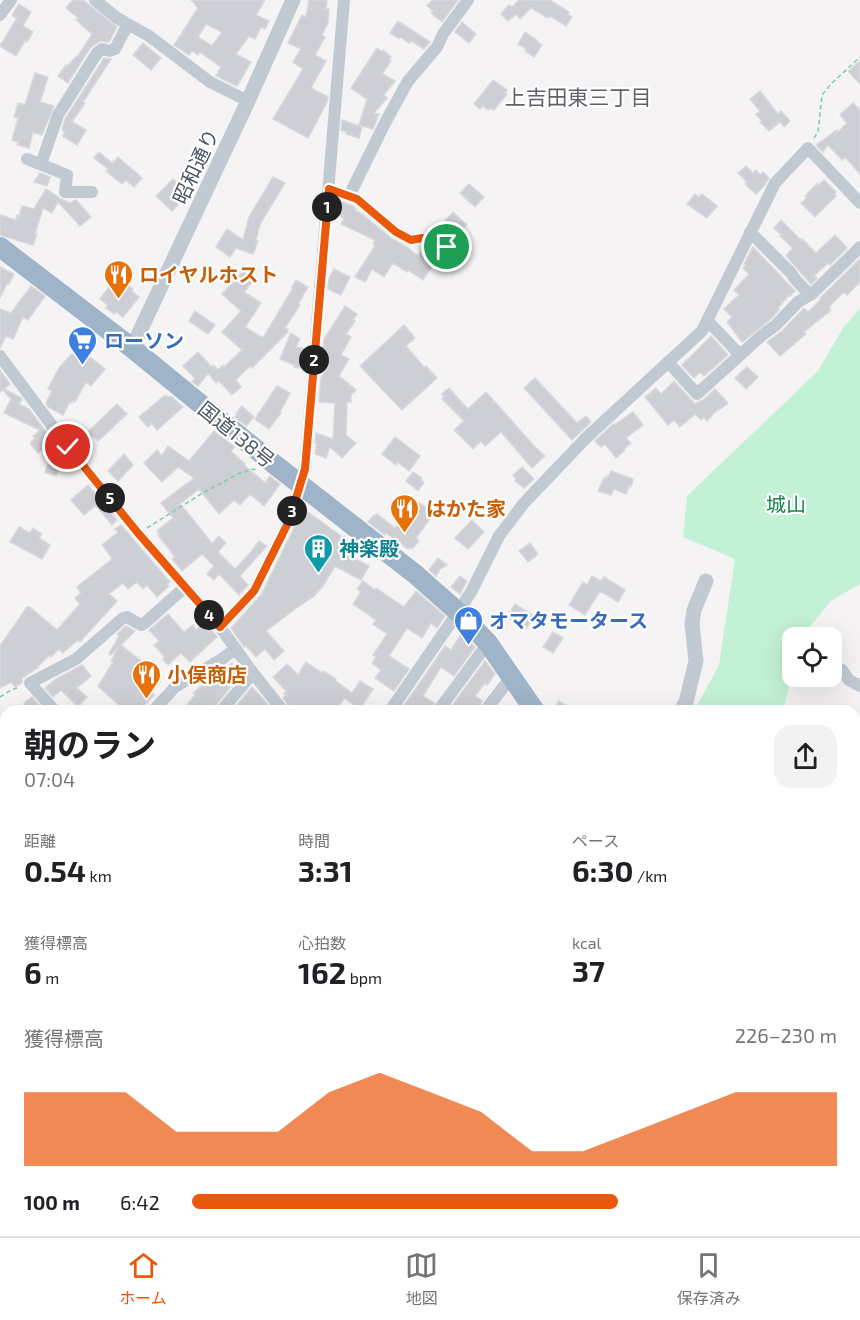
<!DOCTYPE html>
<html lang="ja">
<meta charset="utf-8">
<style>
body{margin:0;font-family:"Exo 2","Noto Sans JP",sans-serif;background:#f2f2f2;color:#202124;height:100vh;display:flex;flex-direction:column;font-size:22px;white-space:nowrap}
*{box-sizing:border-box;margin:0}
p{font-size:20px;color:#757577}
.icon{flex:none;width:33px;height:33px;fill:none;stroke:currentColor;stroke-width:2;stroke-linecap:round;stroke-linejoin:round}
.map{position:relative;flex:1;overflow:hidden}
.sheet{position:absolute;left:0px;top:705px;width:861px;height:531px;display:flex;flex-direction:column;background:#fff;border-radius:18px 18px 0 0;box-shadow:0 6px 24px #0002}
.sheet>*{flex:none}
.fabs{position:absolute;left:782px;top:627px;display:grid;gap:12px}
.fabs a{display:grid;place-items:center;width:60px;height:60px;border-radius:12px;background:#fff;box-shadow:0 6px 24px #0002;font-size:30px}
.pin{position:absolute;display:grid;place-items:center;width:51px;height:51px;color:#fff;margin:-26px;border:3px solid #fff;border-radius:50%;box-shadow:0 2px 6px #0007}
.km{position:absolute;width:30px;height:30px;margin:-15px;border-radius:50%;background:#222;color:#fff;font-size:16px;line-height:30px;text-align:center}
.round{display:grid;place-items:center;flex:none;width:63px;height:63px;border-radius:18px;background:#f2f2f2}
.summary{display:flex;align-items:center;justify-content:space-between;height:102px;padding:0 24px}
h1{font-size:33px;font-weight:700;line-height:45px}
.metrics{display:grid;grid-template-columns:repeat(3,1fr);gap:9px;height:102px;padding:6px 24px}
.metrics div{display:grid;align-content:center}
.metrics b{font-size:30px;font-weight:700}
.metrics small{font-size:16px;font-weight:400}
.metrics p{font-size:16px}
.chart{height:168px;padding:12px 24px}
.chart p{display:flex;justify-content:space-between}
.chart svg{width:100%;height:108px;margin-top:6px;fill:#ea580c;opacity:.7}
ul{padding:0 24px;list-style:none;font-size:20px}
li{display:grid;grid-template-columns:96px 72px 1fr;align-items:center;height:45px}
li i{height:15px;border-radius:8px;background:#ea580c}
.menu{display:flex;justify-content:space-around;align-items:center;height:84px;border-top:2px solid #e0e0e0;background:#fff;font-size:16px;color:#757577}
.menu a{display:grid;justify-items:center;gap:3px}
.menu .active{color:#ea580c}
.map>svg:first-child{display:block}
.green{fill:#c3f1d5}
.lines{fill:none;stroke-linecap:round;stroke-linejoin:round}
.river{stroke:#90daee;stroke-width:18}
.building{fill:#cdcfd5;stroke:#d7d9de;stroke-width:1.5;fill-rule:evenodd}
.path{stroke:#7ad0a6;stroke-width:1.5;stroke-dasharray:4.5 3;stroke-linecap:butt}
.minor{stroke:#c1cad2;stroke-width:12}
.tertiary{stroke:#c1cad2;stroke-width:15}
.trunk{stroke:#9fb4c9;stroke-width:20}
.route-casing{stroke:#fff;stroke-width:12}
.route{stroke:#ea580c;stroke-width:8}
.labels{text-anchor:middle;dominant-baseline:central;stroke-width:4.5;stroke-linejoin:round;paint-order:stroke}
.street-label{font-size:20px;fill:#4a5661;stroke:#fff}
.food-label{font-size:20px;font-weight:bold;fill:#c56008;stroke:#fff;text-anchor:start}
.shop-label{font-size:20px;font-weight:bold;fill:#366cbe;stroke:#fff;text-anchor:start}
.park-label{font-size:20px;fill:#17864f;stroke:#fff}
.culture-label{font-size:20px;font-weight:bold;fill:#0d838f;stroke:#fff;text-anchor:start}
.neighbourhood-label{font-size:21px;fill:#5f6368;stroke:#fff}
</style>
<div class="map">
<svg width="860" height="1236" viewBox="0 0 860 1236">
<rect width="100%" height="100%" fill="#f5f3f3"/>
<path class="green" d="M 860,308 L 860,584 L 832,600 L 801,637 L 792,638 L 792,675 L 783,711 L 694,711 L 719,665 L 735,559 L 683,537 L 687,496 L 818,371 L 843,328 Z
M 6,1111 L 6,1230 L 175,1230 L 174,1236 L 0,1236 L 0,1113 Z"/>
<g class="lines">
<path class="river" d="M 0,895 L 6,901"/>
</g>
<path class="building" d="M 73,0 L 83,0 L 117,27 L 109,42 L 100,41 L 90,48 L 68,83 L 58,76 L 66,65 L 67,66 L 77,56 L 78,56 L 92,34 L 76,20 L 78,18 L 66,8 Z
M 191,0 L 265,0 L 256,15 L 269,21 L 265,29 L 261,27 L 255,39 L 249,36 L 236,54 L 251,62 L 237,86 L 216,76 L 221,67 L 200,52 L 198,55 L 192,51 L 189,55 L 174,45 L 198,8 ZM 206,24 L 222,32 L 212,46 L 198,37 Z
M 309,0 L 327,0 L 326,9 L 329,9 L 328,23 L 322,35 L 325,37 L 315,55 L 326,61 L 311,88 L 328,97 L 327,102 L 308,138 L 273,119 L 303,69 L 293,62 L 301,49 L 288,43 L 302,15 L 306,17 Z
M 432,0 L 458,0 L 442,22 L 431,13 L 433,11 L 427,6 Z
M 519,0 L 550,0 L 569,12 L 568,15 L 572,17 L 566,26 L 550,16 L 548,18 L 531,8 L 520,19 L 516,14 L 508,21 L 501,14 L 509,5 L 512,7 Z
M 19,4 L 31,12 L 23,26 L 33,32 L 27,42 L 25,41 L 16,56 L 0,46 L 17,18 L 12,15 Z
M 398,21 L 430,42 L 424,49 L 411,41 L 409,43 L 400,37 L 399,39 L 390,33 Z
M 462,22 L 476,34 L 469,43 L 455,32 Z
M 525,32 L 538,41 L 537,42 L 542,45 L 534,57 L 525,51 L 526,49 L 518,44 Z
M 143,43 L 161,58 L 151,70 L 133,55 Z
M 377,48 L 382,52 L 383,50 L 391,57 L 389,60 L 391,61 L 382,74 L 395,81 L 384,95 L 387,98 L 374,113 L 379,114 L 373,129 L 359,125 L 367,99 L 351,88 Z
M 104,58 L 111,59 L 83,102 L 85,103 L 72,122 L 86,130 L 77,145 L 63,136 L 65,132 L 62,130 L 65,119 Z
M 860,61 L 860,84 L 848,71 Z
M 35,73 L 48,77 L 40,102 L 54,106 L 42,135 L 33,132 L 29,148 L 17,145 L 18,142 L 12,140 L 18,118 L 14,117 L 18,103 L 25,105 Z
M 493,80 L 507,90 L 505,93 L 507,94 L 494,110 L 490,108 L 488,110 L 483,106 L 480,109 L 474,104 Z
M 760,91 L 778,114 L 781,111 L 790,121 L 784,127 L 780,122 L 769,131 L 760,122 L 762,121 L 756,114 L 760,111 L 750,99 Z
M 853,103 L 860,110 L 860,174 L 845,157 L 842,160 L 828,145 L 823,152 L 816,145 L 837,130 L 838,131 L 835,136 L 847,123 L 840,115 Z
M 342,120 L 362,127 L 359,138 L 346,134 L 347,132 L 341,130 Z
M 99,152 L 112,163 L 113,161 L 114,162 L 118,157 L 142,178 L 134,187 L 126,180 L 122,184 L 106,171 L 108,169 L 94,158 Z
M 746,166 L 753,173 L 756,170 L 760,175 L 763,172 L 769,178 L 764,186 L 756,194 L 745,184 L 747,182 L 738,173 Z
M 40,173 L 50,177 L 47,186 L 34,182 Z
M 273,177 L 285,183 L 260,224 L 256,240 L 258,241 L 253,254 L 236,248 L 230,257 L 216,247 L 227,229 L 243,240 L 249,217 Z
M 173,179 L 188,194 L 172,211 L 156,196 Z
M 824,180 L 836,192 L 834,194 L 836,196 L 815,217 L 801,203 L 807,198 L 805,196 L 817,184 L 819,185 Z
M 469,184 L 484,197 L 475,207 L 460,193 Z
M 46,189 L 61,199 L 70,203 L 76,200 L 91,217 L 80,226 L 58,202 L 52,213 L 43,208 L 35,234 L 37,234 L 33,245 L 0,235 L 0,215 L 16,220 L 17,215 L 19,216 L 22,206 L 34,209 Z
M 695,194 L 699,197 L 702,194 L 717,206 L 707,218 L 687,204 Z
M 336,200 L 353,206 L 356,209 L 356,211 L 362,214 L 391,238 L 407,247 L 418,256 L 423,247 L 439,253 L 434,263 L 423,280 L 408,270 L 407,272 L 393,263 L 384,277 L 372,269 L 365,282 L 355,277 L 375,246 L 373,244 L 375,240 L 341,224 L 344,218 L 335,213 Z
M 453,212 L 467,225 L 458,235 L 448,227 L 450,225 L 445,221 Z
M 781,220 L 801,240 L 802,239 L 816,253 L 835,235 L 847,248 L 830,265 L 828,263 L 814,276 L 817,278 L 811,284 L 786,256 L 793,248 L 780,236 L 782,235 L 774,228 Z
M 753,247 L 795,291 L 790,296 L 789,295 L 778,308 L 779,310 L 771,319 L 742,342 L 727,322 L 732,317 L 724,309 L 739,295 L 734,290 L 749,274 L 743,268 L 746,265 L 744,264 Z
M 860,259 L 860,282 L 847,295 L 844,292 L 829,307 L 831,310 L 804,332 L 806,334 L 780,356 L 767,342 L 782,331 L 804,308 L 808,312 L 821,299 L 820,298 Z
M 0,267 L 14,274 L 9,284 L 7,283 L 0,298 Z
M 334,269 L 350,277 L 341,295 L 328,289 L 329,278 Z
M 243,271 L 254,280 L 244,292 L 261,303 L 245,327 L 263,338 L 293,288 L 292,287 L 296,280 L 308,287 L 298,304 L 300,305 L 285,328 L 288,329 L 287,331 L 288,332 L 252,368 L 250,366 L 236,380 L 241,387 L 232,395 L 219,381 L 216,383 L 208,373 L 198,386 L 192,382 L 195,378 L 183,366 L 198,352 L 212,367 L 213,365 L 218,370 L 223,365 L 224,367 L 242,350 L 222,332 L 241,311 L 222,294 Z
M 116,278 L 124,285 L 126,283 L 133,289 L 132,291 L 139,297 L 123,317 L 116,312 L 114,314 L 106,308 L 108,305 L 100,299 Z
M 31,286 L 45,296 L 28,320 L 23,317 L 13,339 L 6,336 L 0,348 L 0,309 L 11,313 Z
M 345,306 L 357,314 L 353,320 L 355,321 L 346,334 L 351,337 L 341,355 L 349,359 L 339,376 L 356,390 L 351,395 L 351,402 L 347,402 L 346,435 L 356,443 L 342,458 L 330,447 L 326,458 L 315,454 L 317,443 L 315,443 L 316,433 L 333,439 L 335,403 L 319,402 L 321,378 L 329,365 L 322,361 L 324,339 Z
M 195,311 L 215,325 L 208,334 L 189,321 Z
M 404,325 L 415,338 L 406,346 L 424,367 L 426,366 L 437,378 L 402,410 L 360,366 Z
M 291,333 L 300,339 L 296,347 L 307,349 L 305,369 L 294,367 L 295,365 L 280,359 Z
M 711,336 L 728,355 L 704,376 L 700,372 L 694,378 L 682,365 Z
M 78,347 L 105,369 L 91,386 L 86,382 L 75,402 L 73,401 L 72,403 L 70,402 L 63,415 L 48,407 L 46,403 L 52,391 L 48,389 L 59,368 Z
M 747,367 L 758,377 L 746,389 L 735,378 Z
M 0,370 L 10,384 L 4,389 L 20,397 L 22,399 L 19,404 L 29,409 L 53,441 L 38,453 L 31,445 L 31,442 L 35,438 L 33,436 L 40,430 L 4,413 L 11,399 L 3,390 L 0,392 Z
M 535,378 L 577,423 L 586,416 L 591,422 L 572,440 L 524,388 Z
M 674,381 L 695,404 L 703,400 L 715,389 L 728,403 L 719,410 L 718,409 L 707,421 L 704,417 L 701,420 L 695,414 L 680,427 L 674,420 L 668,425 L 645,397 L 656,388 L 661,394 Z
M 277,386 L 290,393 L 280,412 L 281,413 L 269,429 L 255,419 Z
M 449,388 L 468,409 L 486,392 L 535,447 L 545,456 L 532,468 L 501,432 L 485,446 L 481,441 L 473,449 L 454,430 L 464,421 L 442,399 L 444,396 L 442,394 Z
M 164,396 L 172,397 L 183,407 L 157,430 L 152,423 L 148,427 L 139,417 Z
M 117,404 L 127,414 L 98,441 L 93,436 L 81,449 L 76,443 Z
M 242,406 L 254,417 L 246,426 L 235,417 L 237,415 L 236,413 Z
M 633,412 L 643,425 L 626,438 L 631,443 L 624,449 L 625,450 L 616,458 L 605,444 L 601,447 L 595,441 L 613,424 L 614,425 Z
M 214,431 L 235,447 L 231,451 L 245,464 L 244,465 L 265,483 L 270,476 L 280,484 L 264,506 L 250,494 L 240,505 L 234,500 L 219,514 L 199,489 L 180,504 L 196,523 L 212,544 L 219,536 L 226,543 L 218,552 L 235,569 L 250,553 L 259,541 L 267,546 L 240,576 L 248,585 L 239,595 L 219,574 L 214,580 L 207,574 L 214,566 L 202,554 L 182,571 L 172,559 L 175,557 L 158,535 L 159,534 L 157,531 L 173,518 L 161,503 L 194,478 L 178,467 L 162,482 L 144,463 L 157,450 L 162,456 L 168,446 L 189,461 Z
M 395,437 L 420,456 L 409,471 L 398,462 L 396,465 L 382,454 Z
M 124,454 L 133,465 L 118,481 L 108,471 Z
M 52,455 L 62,459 L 56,476 L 45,472 Z
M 522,467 L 534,479 L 524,488 L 515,481 L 516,479 L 513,475 Z
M 611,471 L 633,479 L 631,487 L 629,486 L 626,494 L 614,489 L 611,495 L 598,491 L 604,478 L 606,479 L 607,476 L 608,477 Z
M 413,472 L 422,478 L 421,480 L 424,482 L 418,491 L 406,481 Z
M 88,485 L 117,520 L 112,525 L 97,507 L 95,506 L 84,515 L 71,500 Z
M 418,502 L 434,513 L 416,538 L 419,541 L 412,549 L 410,547 L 408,549 L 386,533 L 385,535 L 368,522 L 374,515 L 375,516 L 377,514 L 395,528 L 403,518 L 404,519 L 406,518 Z
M 308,512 L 349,542 L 342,552 L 369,566 L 361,580 L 335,566 L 323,586 L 313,597 L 295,609 L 266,631 L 284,651 L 274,660 L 265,649 L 256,657 L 246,646 L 244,647 L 231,628 L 261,595 L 297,522 L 299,524 Z
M 472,520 L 484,532 L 468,549 L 455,538 Z
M 121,525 L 170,582 L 167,584 L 169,586 L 157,597 L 147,585 L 143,589 L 137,582 L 128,589 L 123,583 L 109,594 L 117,601 L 80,642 L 78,640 L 63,653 L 59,649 L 51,657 L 50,655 L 38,666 L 39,667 L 22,678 L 22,683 L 15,687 L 11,682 L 0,688 L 0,646 L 27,607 L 30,607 L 57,630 L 80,604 L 75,598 L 81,593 L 77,587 L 111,560 L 112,558 L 102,545 L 118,532 L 115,529 Z
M 19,527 L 30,533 L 33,528 L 42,534 L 39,538 L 50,545 L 42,559 L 10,542 Z
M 530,543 L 538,554 L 528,562 L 519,551 Z
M 438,558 L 447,565 L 440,569 L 436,576 L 429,570 Z
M 460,576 L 467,581 L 460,594 L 451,587 Z
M 592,576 L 601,581 L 604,577 L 625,590 L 618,602 L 600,591 L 585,615 L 569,605 L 583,582 L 587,585 Z
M 363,581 L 375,590 L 376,588 L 404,607 L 416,591 L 445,616 L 437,628 L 431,623 L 422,638 L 407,628 L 389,656 L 409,669 L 394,691 L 375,678 L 381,670 L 372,663 L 376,657 L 373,655 L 387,634 L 373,624 L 376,620 L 353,604 L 361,592 L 357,589 Z
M 515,604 L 534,616 L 526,629 L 507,617 Z
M 168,614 L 184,632 L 193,625 L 196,630 L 205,622 L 217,637 L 190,662 L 181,653 L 168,665 L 163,660 L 164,656 L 154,645 L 159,641 L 149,630 Z
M 126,626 L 135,631 L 121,645 L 149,667 L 147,669 L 160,682 L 150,691 L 154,695 L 142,708 L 139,706 L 135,711 L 117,711 L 121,707 L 98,686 L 113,662 L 111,661 L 119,647 L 111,655 L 109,654 L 119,636 L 117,634 Z
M 553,632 L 563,638 L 553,653 L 543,647 Z
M 461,634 L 475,647 L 454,676 L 441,667 L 423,696 L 434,703 L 430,711 L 400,711 L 445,646 L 451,650 Z
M 485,661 L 495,674 L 487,685 L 485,683 L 475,696 L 482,701 L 477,711 L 448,711 Z
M 306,662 L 322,673 L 323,671 L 336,679 L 335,680 L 352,693 L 360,681 L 373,689 L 360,709 L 344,698 L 336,711 L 291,711 L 289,706 L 283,698 L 287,695 L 284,694 L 286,691 L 273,677 L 287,664 L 298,675 Z
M 232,663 L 241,674 L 215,706 L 213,711 L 182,711 L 195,695 L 193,693 L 204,683 L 206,685 Z
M 82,665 L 91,676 L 77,688 L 87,697 L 78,707 L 61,690 L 53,697 L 45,688 L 56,679 Z
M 252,687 L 265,701 L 272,711 L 241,711 L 237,705 Z
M 32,697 L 44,711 L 17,711 L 25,704 L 24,703 Z
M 559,701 L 575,711 L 552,711 Z"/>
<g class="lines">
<path class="path" d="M 814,138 L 818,132 L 822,95 L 831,84 L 860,57
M 147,528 L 201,494 L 240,473 L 253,469 L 258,471
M 0,697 L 11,690 L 20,687
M 0,891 L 6,897
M 193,1236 L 194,1230
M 652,1236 L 656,1230"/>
<path class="minor" d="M 95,0 L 117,18 L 149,36 L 210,82 L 248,101
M 0,15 L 11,0
M 27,159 L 67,175 L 65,192 L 92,192
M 41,164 L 58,115 L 97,53 L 102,49 L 110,51 L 115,49 L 128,24
M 329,189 L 357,199 L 396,232 L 411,240 L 422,238 L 450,248
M 349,196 L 385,123 L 408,81 L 437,47 L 443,34 L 468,0
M 750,232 L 791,273 L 795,279 L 810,295
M 707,320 L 740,355
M 0,356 L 68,447 L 138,533 L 220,627 L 253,673 L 283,711
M 668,362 L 697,394 L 761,336 L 776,325 L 798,302 L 813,293 L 860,247
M 220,627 L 254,591 L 289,521 L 305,469 L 344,0
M 842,670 L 849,680 L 860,686
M 55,711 L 30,683 L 76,659 L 123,618 L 127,617 L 141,625 L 146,622 L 185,587
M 153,711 L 175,687 L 222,659 L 235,649
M 221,711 L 253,673
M 390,711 L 458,612 L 471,592 L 499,536 L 524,503 L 586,438 L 702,331 L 775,183 L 808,148 L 860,203
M 438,711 L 488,643
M 485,711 L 512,676
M 0,935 L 6,931
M 855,1021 L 860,1012
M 0,1080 L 6,1077
M 288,1230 L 294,1236
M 690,1230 L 693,1236
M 247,1236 L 254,1230"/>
<path class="tertiary" d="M 132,348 L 248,101 L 293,0
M 681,711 L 686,702 L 696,661 L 692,624 L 694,610 L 706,581"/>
<path class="trunk" d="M 0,247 L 132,348 L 274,464 L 415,574 L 458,612 L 488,643 L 535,711
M 729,1230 L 730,1236"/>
</g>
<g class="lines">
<defs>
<path id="route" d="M 68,447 L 138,533 L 220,627 L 254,591 L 289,521 L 305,469 L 329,189 L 357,199 L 396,232 L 411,240 L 422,238 L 447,247"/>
</defs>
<use href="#route" class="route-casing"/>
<use href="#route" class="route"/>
</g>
<defs>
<symbol id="restaurant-pin" viewBox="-11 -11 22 30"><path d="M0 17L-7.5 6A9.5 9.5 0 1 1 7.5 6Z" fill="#e8710a" stroke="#fff"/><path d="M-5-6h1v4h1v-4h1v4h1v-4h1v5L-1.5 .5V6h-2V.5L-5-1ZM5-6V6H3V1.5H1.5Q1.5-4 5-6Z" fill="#fff"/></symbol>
<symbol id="supermarket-pin" viewBox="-11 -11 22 30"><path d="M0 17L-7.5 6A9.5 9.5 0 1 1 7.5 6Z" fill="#3f7fe0" stroke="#fff"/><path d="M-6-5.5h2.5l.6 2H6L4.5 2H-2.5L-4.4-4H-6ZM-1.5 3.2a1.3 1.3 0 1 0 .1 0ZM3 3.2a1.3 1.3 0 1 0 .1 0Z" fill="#fff"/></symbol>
<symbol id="building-pin" viewBox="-11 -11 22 30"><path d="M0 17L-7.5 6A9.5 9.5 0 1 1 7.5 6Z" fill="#0f9aa8" stroke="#fff"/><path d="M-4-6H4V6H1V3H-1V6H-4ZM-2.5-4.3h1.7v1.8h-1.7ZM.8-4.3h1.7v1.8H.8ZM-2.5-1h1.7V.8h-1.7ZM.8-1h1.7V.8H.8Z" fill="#fff"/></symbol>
<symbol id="shop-pin" viewBox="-11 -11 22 30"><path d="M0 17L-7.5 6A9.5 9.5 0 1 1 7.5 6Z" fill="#3f7fe0" stroke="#fff"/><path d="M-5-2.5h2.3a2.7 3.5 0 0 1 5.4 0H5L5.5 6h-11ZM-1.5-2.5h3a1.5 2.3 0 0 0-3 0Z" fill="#fff"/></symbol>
</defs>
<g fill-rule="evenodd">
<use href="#restaurant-pin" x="102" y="258" width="33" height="45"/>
<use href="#supermarket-pin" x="66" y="324" width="33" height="45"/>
<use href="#restaurant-pin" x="388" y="492" width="33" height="45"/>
<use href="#building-pin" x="302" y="532" width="33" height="45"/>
<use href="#shop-pin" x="452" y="604" width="33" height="45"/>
<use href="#restaurant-pin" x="130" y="658" width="33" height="45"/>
</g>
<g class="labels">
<g class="street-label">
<text transform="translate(195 166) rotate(-65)">昭和通り</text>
<text transform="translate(237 434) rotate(39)">国道138号</text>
</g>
<g class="food-label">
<text x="139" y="274">ロイヤルホスト</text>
<text x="426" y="508">はかた家</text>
<text x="167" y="674">小俣商店</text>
</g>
<g class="shop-label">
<text x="104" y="340">ローソン</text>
<text x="489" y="620">オマタモータース</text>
</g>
<g class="park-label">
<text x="786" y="504">城山</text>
</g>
<g class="culture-label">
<text x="339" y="548">神楽殿</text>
</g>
<g class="neighbourhood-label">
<text x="578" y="96">上吉田東三丁目</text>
</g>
</g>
</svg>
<div class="fabs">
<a><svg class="icon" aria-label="locate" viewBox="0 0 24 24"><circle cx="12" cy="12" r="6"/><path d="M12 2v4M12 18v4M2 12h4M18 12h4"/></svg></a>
</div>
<div class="pin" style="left:447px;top:247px;background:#1e9e55"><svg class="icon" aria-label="arrive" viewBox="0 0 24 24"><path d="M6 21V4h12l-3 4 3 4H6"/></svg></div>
<div class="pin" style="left:68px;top:447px;background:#d93025"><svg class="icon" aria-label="check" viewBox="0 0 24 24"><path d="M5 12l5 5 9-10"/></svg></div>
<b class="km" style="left:327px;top:207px">1</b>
<b class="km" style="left:314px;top:360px">2</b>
<b class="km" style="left:292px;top:511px">3</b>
<b class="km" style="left:209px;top:615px">4</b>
<b class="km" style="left:110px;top:498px">5</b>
<section class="sheet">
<div class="summary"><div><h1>朝のラン</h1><p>07:04</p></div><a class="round"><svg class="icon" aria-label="share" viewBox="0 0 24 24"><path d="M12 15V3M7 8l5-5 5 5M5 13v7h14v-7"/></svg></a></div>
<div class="metrics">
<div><p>距離</p><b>0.54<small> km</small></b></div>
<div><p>時間</p><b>3:31</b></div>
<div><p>ペース</p><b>6:30<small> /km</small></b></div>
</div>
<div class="metrics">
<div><p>獲得標高</p><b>6<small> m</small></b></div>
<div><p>心拍数</p><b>162<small> bpm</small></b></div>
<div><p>kcal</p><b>37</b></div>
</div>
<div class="chart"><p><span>獲得標高</span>226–230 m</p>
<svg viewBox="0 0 160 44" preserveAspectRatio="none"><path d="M0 44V14L10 14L20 14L30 30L40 30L50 30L60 14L70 6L80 14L90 22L100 38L110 38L120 30L130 22L140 14L150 14L160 14V44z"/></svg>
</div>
<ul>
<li><b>100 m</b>6:42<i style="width:66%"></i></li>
</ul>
</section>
</div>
<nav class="menu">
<a class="active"><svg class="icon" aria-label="home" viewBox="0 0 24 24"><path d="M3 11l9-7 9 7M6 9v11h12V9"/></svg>ホーム</a>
<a><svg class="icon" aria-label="map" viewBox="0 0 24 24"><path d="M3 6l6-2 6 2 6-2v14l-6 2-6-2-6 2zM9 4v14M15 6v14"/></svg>地図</a>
<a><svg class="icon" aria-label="saved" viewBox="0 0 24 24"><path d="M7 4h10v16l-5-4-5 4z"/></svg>保存済み</a>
</nav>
